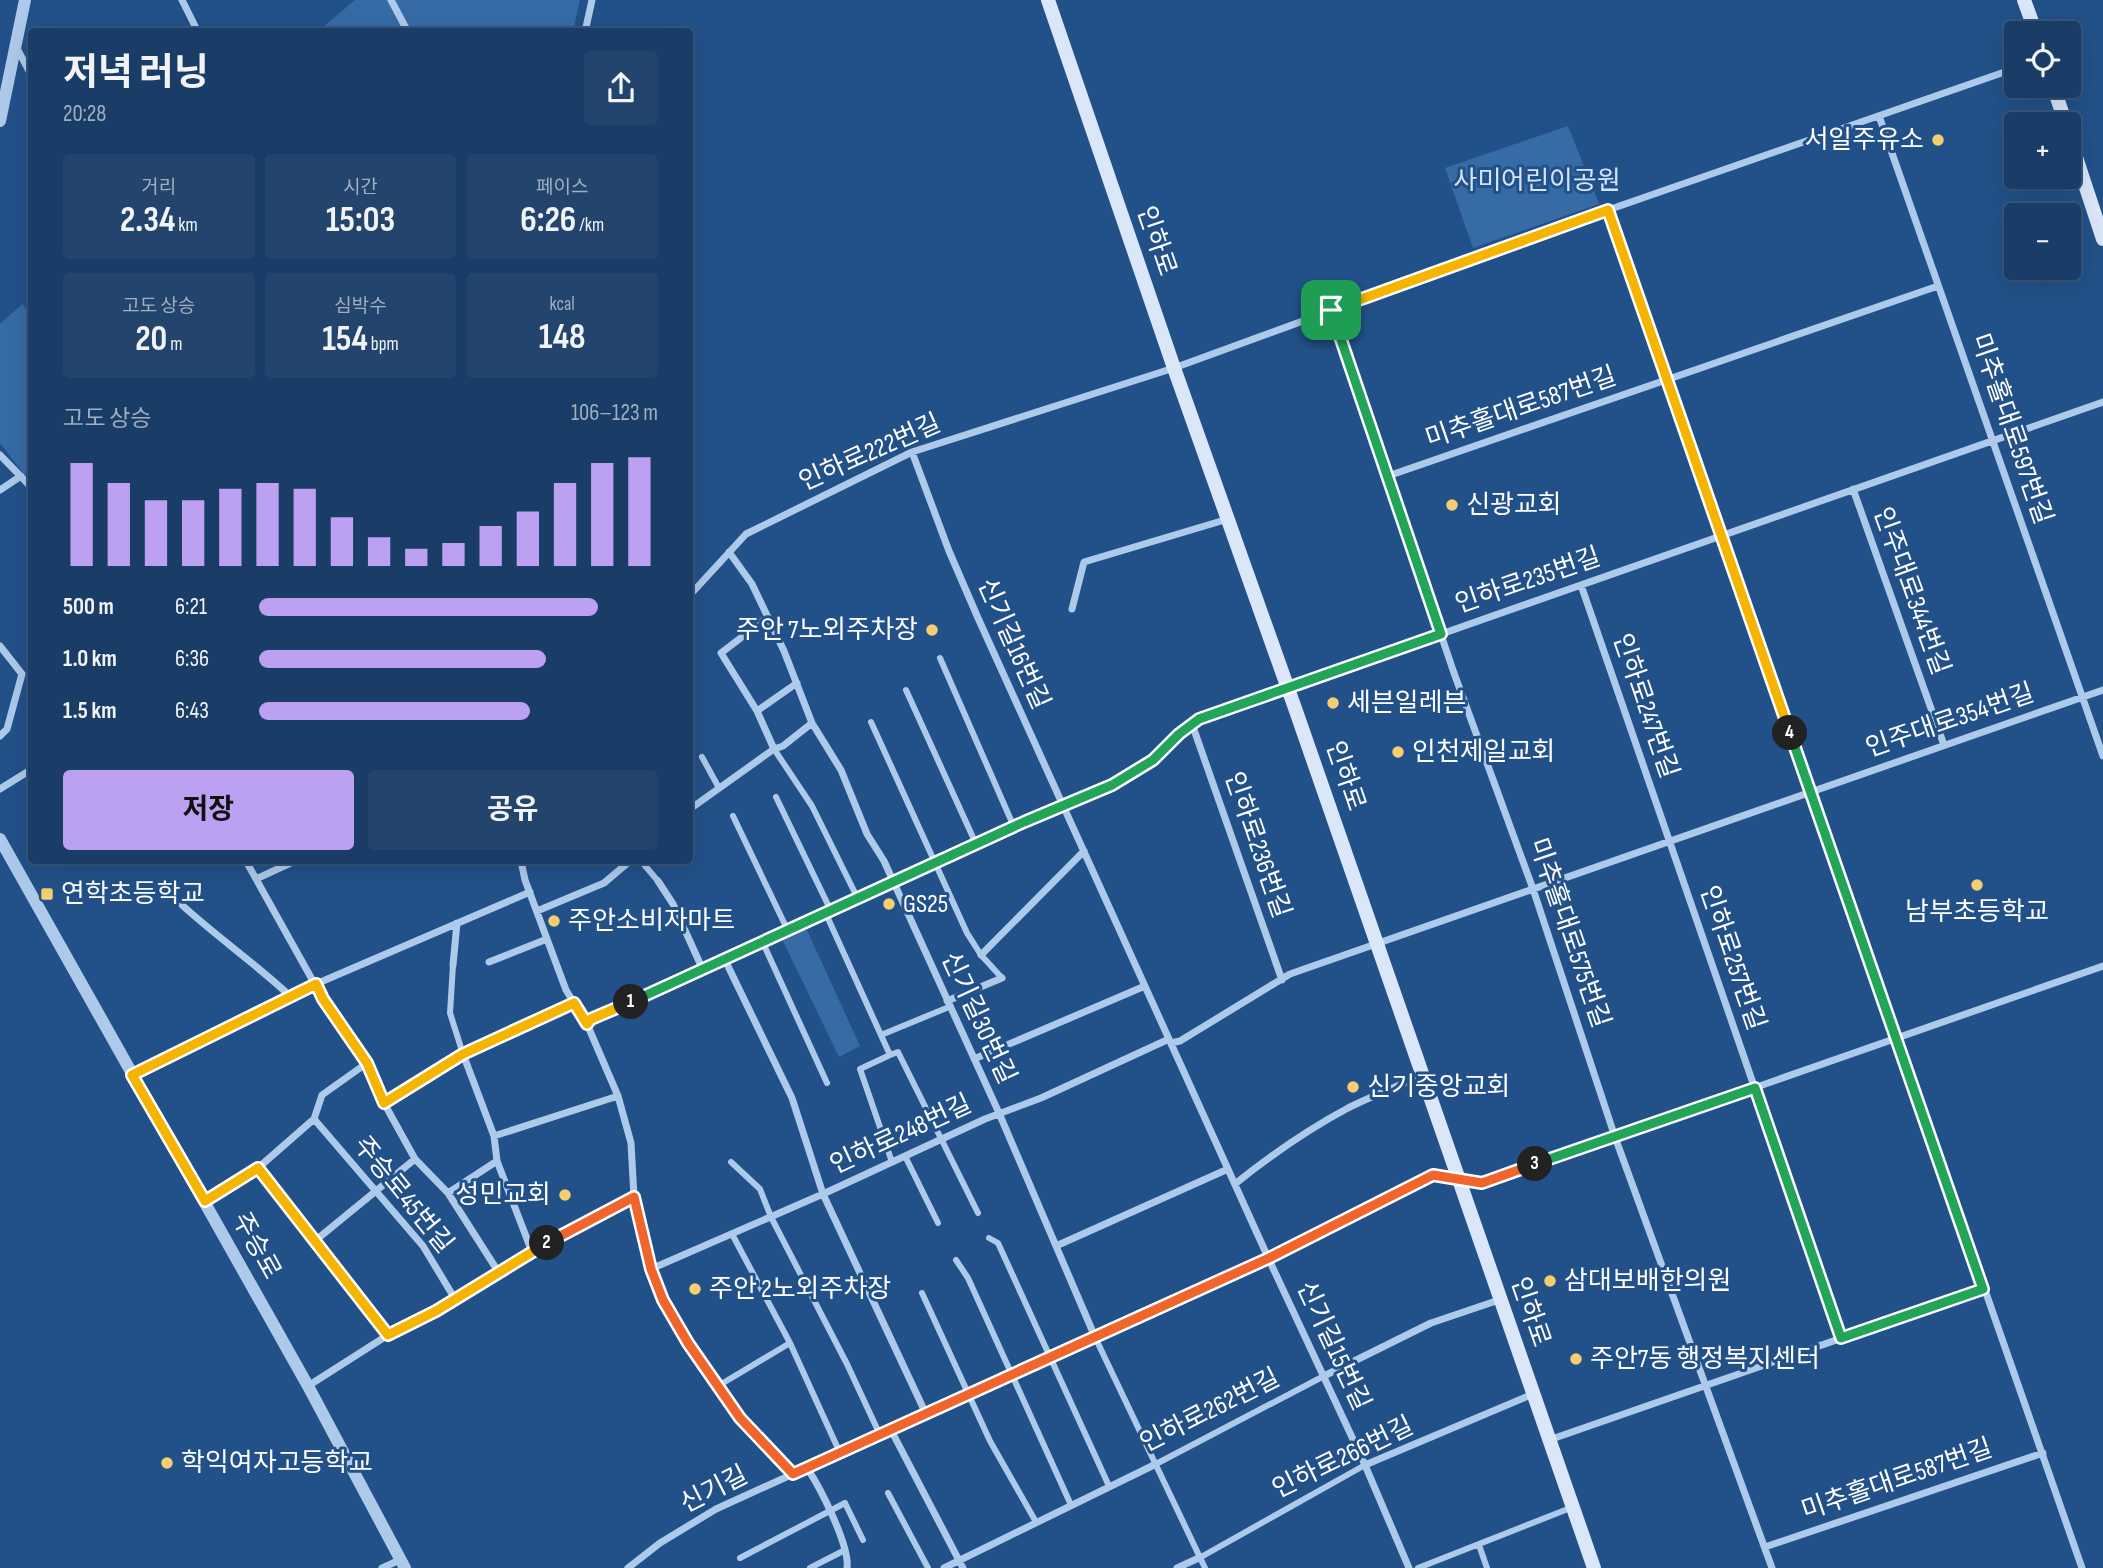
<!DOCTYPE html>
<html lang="ko">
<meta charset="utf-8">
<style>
body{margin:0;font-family:"Sofia Sans Condensed","Noto Sans KR",sans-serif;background:#23446d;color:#f1f3f6;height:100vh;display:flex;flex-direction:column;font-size:26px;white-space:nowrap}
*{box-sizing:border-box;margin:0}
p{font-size:23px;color:#9faec0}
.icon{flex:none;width:38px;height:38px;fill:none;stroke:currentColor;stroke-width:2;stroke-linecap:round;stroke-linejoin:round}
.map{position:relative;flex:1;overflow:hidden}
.drawer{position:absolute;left:28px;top:28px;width:665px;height:836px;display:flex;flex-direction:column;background:#1a3d67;border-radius:7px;box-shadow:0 7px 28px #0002,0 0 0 2px #38567b}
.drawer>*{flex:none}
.buttons{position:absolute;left:2004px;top:21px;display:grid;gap:14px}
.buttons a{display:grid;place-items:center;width:77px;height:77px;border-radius:7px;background:#1a3d67;box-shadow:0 7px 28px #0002,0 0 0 2px #38567b;font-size:35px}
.pin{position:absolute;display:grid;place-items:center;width:60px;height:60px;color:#fff;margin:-30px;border-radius:14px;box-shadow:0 4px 10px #0006}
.km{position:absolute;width:35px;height:35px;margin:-18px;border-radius:50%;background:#222;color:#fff;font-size:19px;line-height:35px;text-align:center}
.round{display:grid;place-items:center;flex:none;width:74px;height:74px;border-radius:7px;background:#23446d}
.overview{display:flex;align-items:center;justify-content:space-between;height:119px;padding:0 35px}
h1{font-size:38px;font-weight:700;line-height:52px}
.metrics{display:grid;grid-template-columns:repeat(3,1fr);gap:10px;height:119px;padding:7px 35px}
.metrics div{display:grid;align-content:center;border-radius:7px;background:#23446d;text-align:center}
.metrics b{font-size:35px;font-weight:700}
.metrics small{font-size:19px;font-weight:400}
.metrics p{font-size:19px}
.chart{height:196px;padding:14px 35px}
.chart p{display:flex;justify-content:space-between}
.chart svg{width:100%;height:126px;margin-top:7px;stroke:#bca0f2;stroke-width:6}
.action{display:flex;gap:14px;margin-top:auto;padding:14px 35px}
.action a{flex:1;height:80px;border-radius:7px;background:#bca0f2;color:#111;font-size:28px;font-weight:700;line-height:80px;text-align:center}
.action a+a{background:#23446d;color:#f1f3f6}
ul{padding:0 35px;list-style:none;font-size:23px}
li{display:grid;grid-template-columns:112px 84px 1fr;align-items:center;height:52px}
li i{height:18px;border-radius:9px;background:#bca0f2}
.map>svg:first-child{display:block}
.green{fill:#366ba6}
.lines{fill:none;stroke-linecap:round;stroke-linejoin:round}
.pedestrian{stroke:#aecaea;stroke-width:6}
.minor{stroke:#aecaea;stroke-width:7}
.tertiary{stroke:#aecaea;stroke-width:12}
.secondary{stroke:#d9e7f8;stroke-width:14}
.split-1-casing{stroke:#fff;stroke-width:14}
.split-2-casing{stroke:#fff;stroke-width:14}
.split-3-casing{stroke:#fff;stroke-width:14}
.split-4-casing{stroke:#fff;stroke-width:14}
.split-5-casing{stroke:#fff;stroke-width:14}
.split-1{stroke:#22a559;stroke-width:9}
.split-2{stroke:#f5b400;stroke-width:9}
.split-3{stroke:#f0652b;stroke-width:9}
.split-4{stroke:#22a559;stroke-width:9}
.split-5{stroke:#f5b400;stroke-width:9}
.poi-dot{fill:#f6cd70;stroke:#225189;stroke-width:2.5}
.labels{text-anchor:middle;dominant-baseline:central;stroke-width:6;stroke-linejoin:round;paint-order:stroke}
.poi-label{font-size:26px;fill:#fff;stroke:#225189;text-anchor:start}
.park-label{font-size:26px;fill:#d2e4f8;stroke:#225189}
.street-label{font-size:26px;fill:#fff;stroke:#225189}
</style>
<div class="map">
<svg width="2103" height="1568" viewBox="0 0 2103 1568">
<rect width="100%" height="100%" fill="#225189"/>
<path class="green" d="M 355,0 L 580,0 L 573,31 L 317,32 Z
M 1568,126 L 1599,204 L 1473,248 L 1445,168 Z
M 22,304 L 31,314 L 31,483 L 0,443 L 0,324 Z
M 806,928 L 860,1046 L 839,1057 L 782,939 Z"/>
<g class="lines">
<path class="pedestrian" d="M 940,658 L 1014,827
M 906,690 L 976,844
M 871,722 L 967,933 L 981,955 L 1002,978
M 774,749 L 812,806 L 858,899
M 702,757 L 719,788
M 776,797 L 831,911
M 733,816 L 788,931
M 641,861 L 658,881
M 826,914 L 890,1055 L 860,1069 L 892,1162
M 763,943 L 827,1083
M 453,965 L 450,1013 L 463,1054
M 881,1035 L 949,1007
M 890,1055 L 898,1052 L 978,1213
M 905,1156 L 938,1223
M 731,1162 L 760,1189 L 771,1217 L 847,1364 L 880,1435
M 732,1234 L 790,1343 L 840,1453
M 989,1238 L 998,1243 L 1109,1486
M 956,1260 L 968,1278 L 1071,1505
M 922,1293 L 990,1441 L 1036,1522
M 1095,1337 L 1205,1568
M 718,1386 L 790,1343
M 1156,1464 L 1324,1376
M 888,1493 L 928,1568
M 1479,1545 L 1487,1568
M 1201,1557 L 1365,1465
M 740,1558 L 845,1503 L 863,1540
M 810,1568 L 845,1550
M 1418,1568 L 1573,1507"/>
<path class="minor" d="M 182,0 L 198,32
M 391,0 L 408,32
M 585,32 L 592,0
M 17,48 L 32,77
M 1879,116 L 2103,756
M 1608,210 L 2082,1568
M 1331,310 L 1454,673 L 1533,889 L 1615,1137 L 1772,1568
M 912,452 L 949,551 L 978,618 L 1271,1264 L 1365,1465 L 1409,1568
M 0,455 L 32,488
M 1388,476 L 1938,286
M 1853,489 L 1944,745
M 0,490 L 21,476
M 729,552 L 752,584 L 784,651 L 812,723 L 841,770 L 867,834 L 884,861 L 999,1113 L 1095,1337
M 1581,585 L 1841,1338
M 690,595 L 746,534 L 912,452 L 1174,368 L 1608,210 L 2016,68
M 1072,609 L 1084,562 L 1228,519
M 768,617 L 721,653 L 757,711 L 774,749
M 0,646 L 22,674 L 7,729 L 0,736
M 757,711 L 797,683
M 1192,724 L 1282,980
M 0,789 L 32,769
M 690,809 L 774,749 L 783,746 L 812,723
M 246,861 L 323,999 L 367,1063 L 384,1103 L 415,1159 L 448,1193 L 499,1273
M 521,861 L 525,880 L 566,990 L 587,1024 L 618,1096 L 631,1143 L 634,1197 L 640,1228 L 651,1269 L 662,1300 L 688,1343 L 740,1418 L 793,1474
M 256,879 L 295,861
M 658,881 L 673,904 L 703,970
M 182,905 C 217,937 256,964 290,996
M 537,911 L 604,883 L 630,861
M 981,955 L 1084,851
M 725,960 L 792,1098 L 823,1194 L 926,1414
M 489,962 L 547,939
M 453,965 L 457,923
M 947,1001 L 1002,978
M 587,1024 L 591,1019 L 703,970 L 1024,822 L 1112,785 L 1153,760 L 1179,734 L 1199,719 L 2103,402
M 1171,1043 L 1180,1041 L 1290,974 L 2103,690
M 463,1054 L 494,1136 L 497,1161 L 532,1252
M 974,1059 L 1145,986
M 132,1075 L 316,984 L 530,892
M 384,1103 L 463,1054 L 574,1003
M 314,1119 L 423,1246 L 455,1299
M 494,1136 L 618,1096
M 258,1168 L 388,1335
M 1235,1184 C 1271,1155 1307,1130 1348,1108 C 1372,1096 1398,1086 1423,1075
M 448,1193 L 497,1161
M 205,1201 L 258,1168 L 314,1119 L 322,1095 L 367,1063
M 316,1240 L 415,1159
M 1056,1246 L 1228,1169
M 651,1269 L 823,1194 L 985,1119 L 1041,1098 L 1169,1039
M 1324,1376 L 1431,1323 L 1499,1300
M 308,1386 L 388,1335 L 436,1311 L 554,1239 L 634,1197
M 891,1430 L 963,1568
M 1549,1440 L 1983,1289
M 1365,1465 L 1533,1394
M 807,1468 C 820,1487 850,1546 847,1568
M 1765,1547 L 2043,1453
M 382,1568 L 400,1560
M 628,1568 L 660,1543 L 716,1509 L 1269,1258 L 1433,1175 L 1482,1183 L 2103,966
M 944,1568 L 1156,1464
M 1177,1568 L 1201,1557"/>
<path class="tertiary" d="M 0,121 L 25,0
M 0,839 L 308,1386 L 405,1568"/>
<path class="secondary" d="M 1048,0 L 1174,368 L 1296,711 L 1594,1568
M 2024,0 L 2036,33
M 2053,86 L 2066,124
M 2068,133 L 2103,239"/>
</g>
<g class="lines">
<defs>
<path id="split-1" d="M 631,1002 L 1024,822 L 1112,785 L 1153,760 L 1179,734 L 1199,719 L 1441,634 L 1331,310"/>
<path id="split-2" d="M 547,1243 L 436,1311 L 388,1335 L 258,1168 L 205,1201 L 132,1075 L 316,984 L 323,999 L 367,1063 L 384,1103 L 463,1054 L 574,1003 L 587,1024 L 591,1019 L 631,1002"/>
<path id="split-3" d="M 547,1243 L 634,1197 L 651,1269 L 663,1300 L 688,1343 L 740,1418 L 793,1474 L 1269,1258 L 1433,1175 L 1482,1183 L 1535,1164"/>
<path id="split-4" d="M 1535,1164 L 1755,1088 L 1841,1338 L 1983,1289 L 1790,733"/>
<path id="split-5" d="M 1331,310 L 1608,210 L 1790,733"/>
</defs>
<use href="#split-1" class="split-1-casing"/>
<use href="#split-2" class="split-2-casing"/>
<use href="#split-3" class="split-3-casing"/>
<use href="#split-4" class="split-4-casing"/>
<use href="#split-5" class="split-5-casing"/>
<use href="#split-1" class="split-1"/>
<use href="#split-2" class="split-2"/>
<use href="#split-3" class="split-3"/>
<use href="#split-4" class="split-4"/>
<use href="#split-5" class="split-5"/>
</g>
<g class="poi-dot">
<circle cx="1938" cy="140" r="7"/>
<circle cx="1452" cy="505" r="7"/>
<circle cx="932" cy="630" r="7"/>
<circle cx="1333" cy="703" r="7"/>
<circle cx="1398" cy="752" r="7"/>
<circle cx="1977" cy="885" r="7"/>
<rect x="40" y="887" width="14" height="14" rx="3.5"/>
<circle cx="889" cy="904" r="7"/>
<circle cx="554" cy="921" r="7"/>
<circle cx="1353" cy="1087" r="7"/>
<circle cx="565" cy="1195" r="7"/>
<circle cx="1550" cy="1281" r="7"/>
<circle cx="695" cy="1289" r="7"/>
<circle cx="1576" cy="1359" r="7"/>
<circle cx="167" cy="1463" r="7"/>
</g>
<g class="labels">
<g class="poi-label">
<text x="1924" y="140" text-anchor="end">서일주유소</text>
<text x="1466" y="505">신광교회</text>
<text x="918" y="630" text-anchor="end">주안 7노외주차장</text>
<text x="1347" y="703">세븐일레븐</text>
<text x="1412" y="752">인천제일교회</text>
<text x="61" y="894">연학초등학교</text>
<text x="903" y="904">GS25</text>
<text x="1977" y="912" text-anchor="middle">남부초등학교</text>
<text x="568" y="921">주안소비자마트</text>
<text x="1367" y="1087">신기중앙교회</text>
<text x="551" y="1195" text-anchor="end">성민교회</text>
<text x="1564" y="1281">삼대보배한의원</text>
<text x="709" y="1289">주안 2노외주차장</text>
<text x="1590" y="1359">주안7동 행정복지센터</text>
<text x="181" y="1463">학익여자고등학교</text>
</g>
<g class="park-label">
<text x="1537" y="181">사미어린이공원</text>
</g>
<g class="street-label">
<text transform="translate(1156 241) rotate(71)">인하로</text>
<text transform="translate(1521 408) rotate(-19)">미추홀대로587번길</text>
<text transform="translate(2011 429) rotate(71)">미추홀대로597번길</text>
<text transform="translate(870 453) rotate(-24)">인하로222번길</text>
<text transform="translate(1528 581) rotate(-19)">인하로235번길</text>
<text transform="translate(1911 591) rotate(70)">인주대로344번길</text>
<text transform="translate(1013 644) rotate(66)">신기길16번길</text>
<text transform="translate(1645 706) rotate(71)">인하로247번길</text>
<text transform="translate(1950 721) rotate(-19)">인주대로354번길</text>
<text transform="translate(1345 776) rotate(71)">인하로</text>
<text transform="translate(1257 845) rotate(71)">인하로236번길</text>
<text transform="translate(1569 933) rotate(71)">미추홀대로575번길</text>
<text transform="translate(1732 958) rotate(71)">인하로257번길</text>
<text transform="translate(978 1018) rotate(65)">신기길30번길</text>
<text transform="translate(901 1135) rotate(-25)">인하로248번길</text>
<text transform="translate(403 1195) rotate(51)">주승로45번길</text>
<text transform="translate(256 1246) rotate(61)">주승로</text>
<text transform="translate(1530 1312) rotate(71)">인하로</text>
<text transform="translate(1333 1346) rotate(65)">신기길15번길</text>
<text transform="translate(1210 1411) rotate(-27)">인하로262번길</text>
<text transform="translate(1343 1458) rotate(-26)">인하로266번길</text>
<text transform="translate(1897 1480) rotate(-19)">미추홀대로587번길</text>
<text transform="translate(714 1490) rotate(-27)">신기길</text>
</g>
</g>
</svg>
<div class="buttons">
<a><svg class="icon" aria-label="locate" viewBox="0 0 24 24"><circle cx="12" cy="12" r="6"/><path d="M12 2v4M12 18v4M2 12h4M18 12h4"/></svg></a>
<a>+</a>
<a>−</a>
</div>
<div class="pin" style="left:1331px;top:310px;background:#1e9e55"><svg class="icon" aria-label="arrive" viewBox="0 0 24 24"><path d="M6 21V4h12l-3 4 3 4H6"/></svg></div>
<b class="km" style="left:631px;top:1002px">1</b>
<b class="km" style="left:547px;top:1243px">2</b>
<b class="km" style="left:1535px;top:1164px">3</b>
<b class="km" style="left:1790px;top:733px">4</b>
<section class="drawer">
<div class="overview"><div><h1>저녁 러닝</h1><p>20:28</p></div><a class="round"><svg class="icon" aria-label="share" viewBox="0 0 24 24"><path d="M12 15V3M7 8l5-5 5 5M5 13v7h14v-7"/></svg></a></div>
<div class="metrics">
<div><p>거리</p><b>2.34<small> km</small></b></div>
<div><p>시간</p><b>15:03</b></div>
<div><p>페이스</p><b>6:26<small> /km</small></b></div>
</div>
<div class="metrics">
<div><p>고도 상승</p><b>20<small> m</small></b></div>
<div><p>심박수</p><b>154<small> bpm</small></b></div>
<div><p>kcal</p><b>148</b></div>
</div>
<div class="chart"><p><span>고도 상승</span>106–123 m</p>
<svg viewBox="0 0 160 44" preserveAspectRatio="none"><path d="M5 44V8M15 44V15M25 44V21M35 44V21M45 44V17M55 44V15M65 44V17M75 44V27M85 44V34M95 44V38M105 44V36M115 44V30M125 44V25M135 44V15M145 44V8M155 44V6"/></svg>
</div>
<ul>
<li><b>500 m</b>6:21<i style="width:85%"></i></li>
<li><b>1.0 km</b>6:36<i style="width:72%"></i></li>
<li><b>1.5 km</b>6:43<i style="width:68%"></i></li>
</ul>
<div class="action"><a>저장</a><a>공유</a></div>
</section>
</div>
